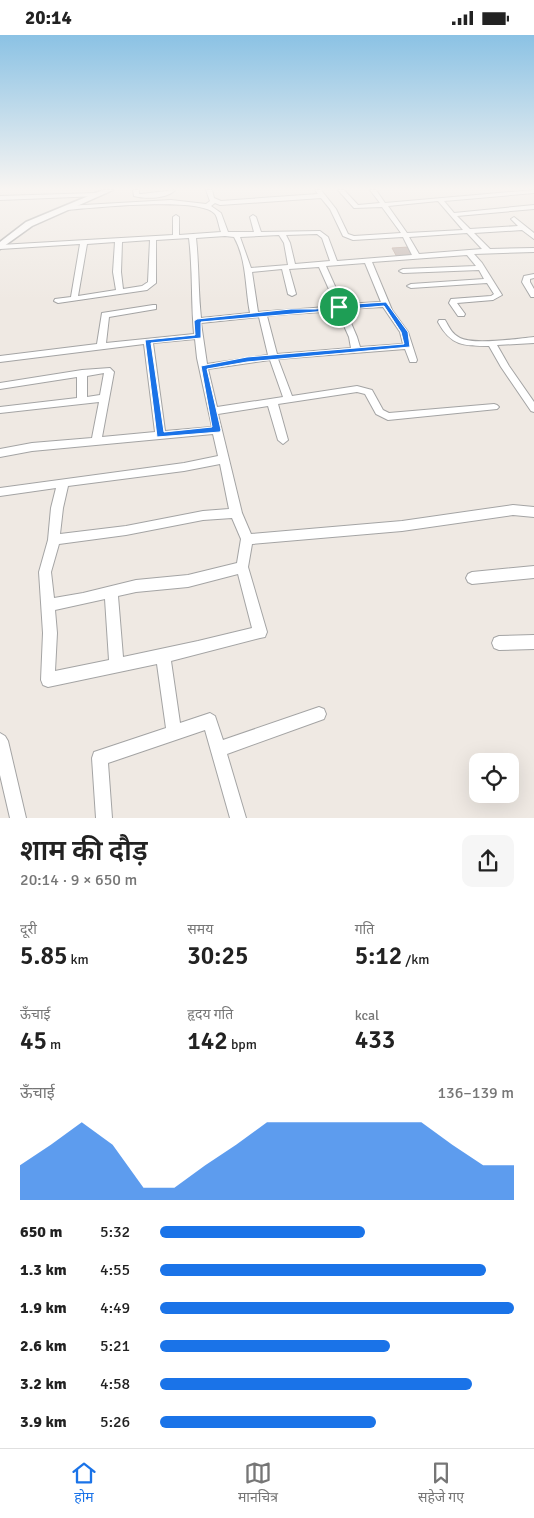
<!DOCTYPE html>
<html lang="hi">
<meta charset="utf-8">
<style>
body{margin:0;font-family:Signika,"Noto Sans Devanagari",sans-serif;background:#f6f6f6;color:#222;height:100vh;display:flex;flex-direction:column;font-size:19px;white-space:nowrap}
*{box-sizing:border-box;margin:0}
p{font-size:16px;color:#767676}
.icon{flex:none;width:28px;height:28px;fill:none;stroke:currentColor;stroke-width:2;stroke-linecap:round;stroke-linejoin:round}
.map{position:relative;height:783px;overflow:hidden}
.details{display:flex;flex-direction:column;background:#fff;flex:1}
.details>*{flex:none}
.tools{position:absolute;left:469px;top:718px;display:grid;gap:10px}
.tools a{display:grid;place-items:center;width:50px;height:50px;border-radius:10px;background:#fff;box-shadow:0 5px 20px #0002;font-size:25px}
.pin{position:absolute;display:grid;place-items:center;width:42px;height:42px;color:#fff;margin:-21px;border:2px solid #fff;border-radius:50%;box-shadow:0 1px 5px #0007}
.round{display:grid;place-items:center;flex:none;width:52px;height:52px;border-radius:10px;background:#f6f6f6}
.head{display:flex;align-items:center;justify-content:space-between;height:85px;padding:0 20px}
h1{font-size:28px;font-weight:600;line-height:38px}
.stats{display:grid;grid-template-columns:repeat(3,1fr);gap:8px;height:85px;padding:5px 20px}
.stats div{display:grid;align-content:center}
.stats b{font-size:25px;font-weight:600}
.stats small{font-size:14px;font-weight:400}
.stats p{font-size:14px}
.chart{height:140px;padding:10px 20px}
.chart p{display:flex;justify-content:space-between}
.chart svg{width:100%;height:90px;margin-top:5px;fill:#1a73e8;opacity:.7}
ul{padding:0 20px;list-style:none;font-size:16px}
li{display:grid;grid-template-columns:80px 60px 1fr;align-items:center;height:38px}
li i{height:12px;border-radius:6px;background:#1a73e8}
.status{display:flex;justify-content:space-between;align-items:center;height:35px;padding:0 25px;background:#fff;direction:ltr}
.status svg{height:14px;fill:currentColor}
.tabs{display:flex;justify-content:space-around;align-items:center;height:70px;border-top:1px solid #e0e0e0;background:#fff;font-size:14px;color:#767676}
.tabs a{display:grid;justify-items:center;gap:2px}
.tabs .active{color:#1a73e8}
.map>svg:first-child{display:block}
.building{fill:#c7bbb6;stroke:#c1aea5}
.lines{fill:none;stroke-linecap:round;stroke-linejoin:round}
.minor-casing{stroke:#a4a4a4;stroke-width:2}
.tertiary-casing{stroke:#a4a4a4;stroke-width:3}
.minor{fill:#fff;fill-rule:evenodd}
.tertiary{fill:#fff;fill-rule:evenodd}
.route{fill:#1a73e8;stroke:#fff;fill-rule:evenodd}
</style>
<div class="status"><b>20:14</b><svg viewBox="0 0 49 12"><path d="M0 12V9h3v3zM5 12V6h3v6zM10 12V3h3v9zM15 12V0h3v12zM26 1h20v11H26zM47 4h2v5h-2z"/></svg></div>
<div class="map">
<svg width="534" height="783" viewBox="0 0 534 783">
<rect width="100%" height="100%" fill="#efe9e3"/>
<path class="building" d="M 409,212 L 414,221 L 397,222 L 392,213 Z"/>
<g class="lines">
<defs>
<path id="minor" d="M 133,155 L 139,155 L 139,159 L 141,159 L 175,155 C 167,164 145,164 134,161 Z
M 206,155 L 212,155 L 214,163 L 221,166 L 318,159 L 315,155 L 321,155 L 336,174 L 348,199 L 354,201 L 401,198 L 382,172 L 354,173 L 338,155 L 344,155 L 358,170 L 380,168 L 370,155 L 376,155 L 385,168 L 534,155 L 534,158 L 444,166 L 454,178 L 534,170 L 534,174 L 457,181 L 470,194 L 518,191 L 511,184 L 514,182 L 534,198 L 534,204 L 522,195 L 474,198 L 490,214 L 534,213 L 534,217 L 474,219 L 482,228 L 502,260 L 493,265 L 457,268 L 465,279 L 464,281 L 458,281 L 449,268 L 451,264 L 491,261 L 494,259 L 487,248 L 411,253 L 407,251 L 411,249 L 484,244 L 479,235 L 403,238 L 399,236 L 403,234 L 476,231 L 467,220 L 372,227 L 392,275 L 408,297 L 417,325 L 416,327 L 410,327 L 405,314 L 278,324 L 292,361 L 357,351 L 372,355 L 383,375 L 389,378 L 494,369 L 497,370 L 499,372 L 497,374 L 388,385 L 376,379 L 365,359 L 357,357 L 278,369 L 288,405 L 283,409 L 278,405 L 268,371 L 218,379 L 242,478 L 251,499 L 402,486 L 513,470 L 534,472 L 534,482 L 513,480 L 402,496 L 252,509 L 248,532 L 267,597 L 265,602 L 260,603 L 171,626 L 180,688 L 210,678 L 215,681 L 223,705 L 319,672 L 324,674 L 326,679 L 324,684 L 227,719 L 246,783 L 230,783 L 205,695 L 108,728 L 112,783 L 96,783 L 92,723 L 94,717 L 166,693 L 157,629 L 48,652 L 43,650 L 41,645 L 43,598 L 39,537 L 48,505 L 51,473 L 56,453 L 0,461 L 0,453 L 184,428 L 218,421 L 213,399 L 32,416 L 0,422 L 0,414 L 32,408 L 92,403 L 99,367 L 0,378 L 0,372 L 77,363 L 77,342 L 0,354 L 0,348 L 82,335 L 110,333 L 114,337 L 102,402 L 155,397 L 144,309 L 0,327 L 0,321 L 97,309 L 102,278 L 153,270 L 156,270 L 156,274 L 109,282 L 106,308 L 194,299 C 191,267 193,235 189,203 L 156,205 L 156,248 L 147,255 L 58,268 L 54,266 L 55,264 L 71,262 L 80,209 L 0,214 L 0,210 L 173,200 L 173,182 L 176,180 L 179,182 L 179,200 L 221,197 C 219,192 218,183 215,179 C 201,161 91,173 66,175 L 63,173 L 66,171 L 171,165 L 206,169 L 210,166 ZM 321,163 L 330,174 L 343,201 L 353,205 L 403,202 L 412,220 L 337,226 L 328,202 L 320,196 L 261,197 L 256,182 L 253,180 L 250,182 L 254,197 L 228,197 L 221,178 L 211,171 L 215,168 L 220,170 ZM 438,166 L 463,195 L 407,198 L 388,171 ZM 467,198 L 482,214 L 419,219 L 409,202 ZM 317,199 L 322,203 L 330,226 L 295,229 L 290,208 L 286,200 ZM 279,200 L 284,208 L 288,230 L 251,233 L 240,202 ZM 225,201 L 234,202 C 247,225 245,253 250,278 L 201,283 C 198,256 199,229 196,203 ZM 150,205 L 148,247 L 142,251 L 123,254 L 121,237 L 122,207 ZM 115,207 L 113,237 L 116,255 L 78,261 L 87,209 ZM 365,228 L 381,267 L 343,269 L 326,231 ZM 319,232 L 336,270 C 310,275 284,274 258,277 L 252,237 L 282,234 L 288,259 L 292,261 L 296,259 L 289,234 ZM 383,272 L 400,297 L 403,309 L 360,312 L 357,302 L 345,274 ZM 337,275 L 349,302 L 351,313 L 277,319 L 267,281 C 291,278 314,279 337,275 ZM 259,282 L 268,320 L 207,329 L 201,288 ZM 195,304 L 197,323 L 212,392 L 165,396 L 153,308 ZM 270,325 L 283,362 L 217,372 L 208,334 ZM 104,338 L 100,360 L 87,362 L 87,341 ZM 220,429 L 229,474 L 203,476 L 126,491 L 60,499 L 63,473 L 68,451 L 184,436 ZM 232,483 L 241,504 L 237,528 L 188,540 L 136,545 L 83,558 L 54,563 L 51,537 L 59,509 L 126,500 L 203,485 ZM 238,539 L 252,593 L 198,606 L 123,622 L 118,561 L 136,557 L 188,552 ZM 105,564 L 109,625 L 55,636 L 57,598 L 55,575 Z
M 96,158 L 99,160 L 98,161 L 0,165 L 0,161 Z
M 534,239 L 534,243 L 530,244 L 530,247 L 534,254 L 534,262 L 531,262 L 522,247 L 524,241 Z
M 439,285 L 445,285 C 449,292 452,299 460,303 C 473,310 517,304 534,302 L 534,308 L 497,310 L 509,331 L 534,367 L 534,377 L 531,376 L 501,332 L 489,311 C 464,311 451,311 438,287 Z
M 534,531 L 534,543 L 472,549 L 468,547 L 466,543 L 468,539 L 472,537 Z
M 534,600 L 534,614 L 499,615 L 494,613 L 492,608 L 494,603 L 499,601 Z
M 0,698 L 5,701 L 8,706 L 26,783 L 10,783 L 0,740 Z"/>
<path id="tertiary" d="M 103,155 L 113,155 L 32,191 L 0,214 L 0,207 L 26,187 Z"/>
</defs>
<use href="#minor" class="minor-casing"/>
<use href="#tertiary" class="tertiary-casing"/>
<use href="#minor" class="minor"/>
<use href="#tertiary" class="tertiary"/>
</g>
<linearGradient id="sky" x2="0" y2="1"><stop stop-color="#8bc2e4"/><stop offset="0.58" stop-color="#f8f5f2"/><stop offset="1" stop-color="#f8f5f2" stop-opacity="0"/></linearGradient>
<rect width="534" height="265" fill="url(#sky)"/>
<path class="route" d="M 386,267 L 408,297 L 410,312 L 247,327 L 207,334 L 221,395 L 220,397 L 157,402 L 145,305 L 195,300 L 194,286 L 197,284 L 291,274 L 316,274 L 339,270 ZM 384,271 L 401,297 L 404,309 L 247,322 L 201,331 L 212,392 L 164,397 L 151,308 L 201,303 L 201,287 Z"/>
</svg>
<div class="tools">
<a><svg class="icon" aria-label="locate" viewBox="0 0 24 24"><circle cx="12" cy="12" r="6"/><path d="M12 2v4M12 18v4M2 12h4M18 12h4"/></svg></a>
</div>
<div class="pin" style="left:339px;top:272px;background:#1e9e55"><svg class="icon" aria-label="arrive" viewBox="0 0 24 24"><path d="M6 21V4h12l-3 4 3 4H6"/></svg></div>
</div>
<section class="details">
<div class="head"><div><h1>शाम की दौड़</h1><p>20:14 · 9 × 650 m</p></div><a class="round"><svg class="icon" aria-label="share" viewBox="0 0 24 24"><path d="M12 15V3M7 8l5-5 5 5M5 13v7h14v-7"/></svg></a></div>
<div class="stats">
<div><p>दूरी</p><b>5.85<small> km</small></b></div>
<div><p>समय</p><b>30:25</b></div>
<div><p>गति</p><b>5:12<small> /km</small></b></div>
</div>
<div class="stats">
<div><p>ऊँचाई</p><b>45<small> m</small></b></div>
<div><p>हृदय गति</p><b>142<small> bpm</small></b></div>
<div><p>kcal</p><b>433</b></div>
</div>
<div class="chart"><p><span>ऊँचाई</span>136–139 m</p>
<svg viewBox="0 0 160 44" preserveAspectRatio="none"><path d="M0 44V27L10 17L20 6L30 17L40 38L50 38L60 27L70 17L80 6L90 6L100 6L110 6L120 6L130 6L140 17L150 27L160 27V44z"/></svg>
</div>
<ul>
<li><b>650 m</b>5:32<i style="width:58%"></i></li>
<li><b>1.3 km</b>4:55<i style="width:92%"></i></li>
<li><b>1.9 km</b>4:49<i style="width:100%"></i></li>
<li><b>2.6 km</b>5:21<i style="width:65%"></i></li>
<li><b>3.2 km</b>4:58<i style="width:88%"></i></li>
<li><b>3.9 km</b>5:26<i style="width:61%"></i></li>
</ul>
</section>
<nav class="tabs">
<a class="active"><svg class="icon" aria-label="home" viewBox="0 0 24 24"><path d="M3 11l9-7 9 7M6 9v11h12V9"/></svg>होम</a>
<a><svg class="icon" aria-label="map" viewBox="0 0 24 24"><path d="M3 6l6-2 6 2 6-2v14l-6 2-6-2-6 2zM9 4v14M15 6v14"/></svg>मानचित्र</a>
<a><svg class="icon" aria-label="saved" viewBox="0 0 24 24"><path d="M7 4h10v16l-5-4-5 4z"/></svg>सहेजे गए</a>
</nav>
